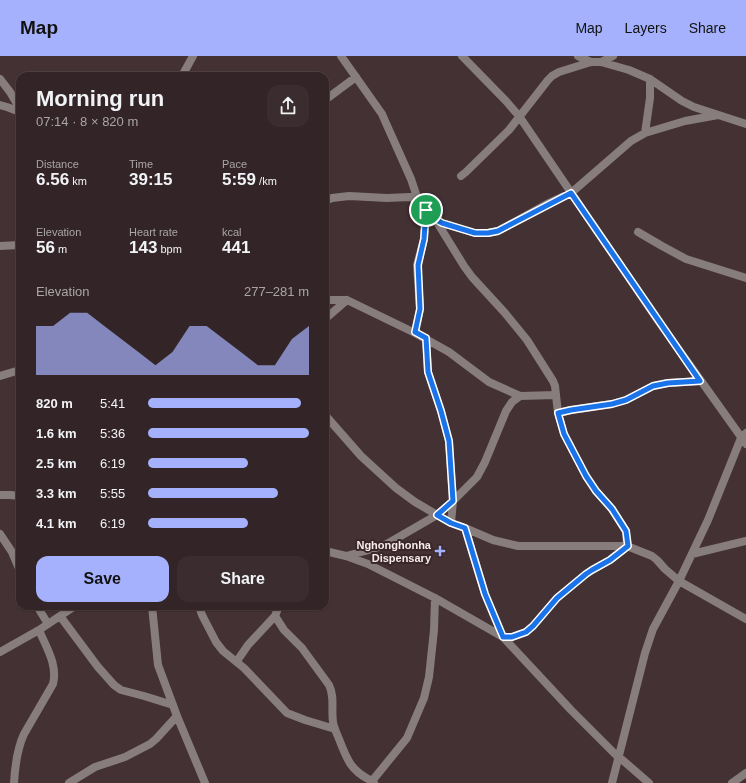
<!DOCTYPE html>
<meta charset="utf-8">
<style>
body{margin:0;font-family:Helvetica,sans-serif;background:#3b2d2f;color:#f1f3f6;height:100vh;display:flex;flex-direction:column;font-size:15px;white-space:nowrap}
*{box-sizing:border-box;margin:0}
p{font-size:13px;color:#a9a5a7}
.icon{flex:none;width:22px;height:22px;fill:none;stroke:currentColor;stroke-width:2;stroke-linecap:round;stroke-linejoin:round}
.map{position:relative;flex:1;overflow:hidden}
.panel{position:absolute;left:16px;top:16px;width:313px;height:538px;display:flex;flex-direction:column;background:#332527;border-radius:12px;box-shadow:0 1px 3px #0004,0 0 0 1px #4e4244}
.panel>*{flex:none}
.pin{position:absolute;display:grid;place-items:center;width:34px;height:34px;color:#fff;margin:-17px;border:2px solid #fff;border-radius:50%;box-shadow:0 1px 4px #0007}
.round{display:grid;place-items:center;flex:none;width:42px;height:42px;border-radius:12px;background:#3b2d2f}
.overview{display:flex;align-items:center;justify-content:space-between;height:68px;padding:0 20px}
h1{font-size:22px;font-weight:800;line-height:30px}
.metrics{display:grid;grid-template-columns:repeat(3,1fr);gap:6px;height:68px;padding:4px 20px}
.metrics div{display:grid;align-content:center}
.metrics b{font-size:17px;font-weight:800}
.metrics small{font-size:11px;font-weight:400}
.metrics p{font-size:11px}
.chart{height:112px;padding:8px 20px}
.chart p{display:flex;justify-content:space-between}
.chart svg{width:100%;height:72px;margin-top:4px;fill:#a5b1fc;opacity:.7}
.primary-button{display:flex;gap:8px;margin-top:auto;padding:8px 20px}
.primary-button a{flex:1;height:46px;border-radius:12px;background:#a5b1fc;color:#111;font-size:16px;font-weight:800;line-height:46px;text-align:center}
.primary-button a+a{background:#3b2d2f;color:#f1f3f6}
ul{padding:0 20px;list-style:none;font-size:13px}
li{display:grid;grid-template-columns:64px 48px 1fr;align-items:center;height:30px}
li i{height:10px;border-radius:5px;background:#a5b1fc}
header{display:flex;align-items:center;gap:24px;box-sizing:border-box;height:56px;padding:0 20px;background:#a5b1fc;color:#111}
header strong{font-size:19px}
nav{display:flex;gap:22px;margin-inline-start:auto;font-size:14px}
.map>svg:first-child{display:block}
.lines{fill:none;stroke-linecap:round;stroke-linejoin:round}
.street{stroke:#877d7c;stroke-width:8}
.route-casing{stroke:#fff;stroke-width:8}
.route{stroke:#1a73e8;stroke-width:5}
.poi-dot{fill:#a5b1fc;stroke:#39272a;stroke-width:1.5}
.labels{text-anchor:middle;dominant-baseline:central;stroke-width:4;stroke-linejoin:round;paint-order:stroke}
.poi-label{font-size:11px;font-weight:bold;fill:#f6eaec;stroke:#39272a;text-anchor:end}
</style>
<header>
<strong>Map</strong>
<nav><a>Map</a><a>Layers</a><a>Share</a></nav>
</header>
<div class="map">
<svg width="746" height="727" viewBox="0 0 746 727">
<rect width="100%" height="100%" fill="#443134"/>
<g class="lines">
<path class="street" d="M 341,0 L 382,58 L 385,65 L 411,123 L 418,144
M 462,0 L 506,45 L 519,60 L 657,263 L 746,388
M 578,0 L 591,6
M 601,6 L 613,0
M 182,20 L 193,0
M 0,23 L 10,36 L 20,53
M 325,44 L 356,21
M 0,49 L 7,51 L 20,56
M 645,77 L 650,42 L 650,23
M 461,120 L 466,116 L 509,74 L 548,24 L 552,20 L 559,16 L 591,6 L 601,6 L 629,14 L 650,23 L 682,45 L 694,51 L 746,68
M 325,145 L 332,142 L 349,140 L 387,142 L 410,141 L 418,144 L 431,160 L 435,163 L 442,167 L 475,177 L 488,177 L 498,175 L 547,148 L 571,137 L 631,85 L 645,77 L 685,65 L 718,59
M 638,176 L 662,190 L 686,203 L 746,222
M 0,190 L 20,189
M 325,244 L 347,244 L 415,277 L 449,296 L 489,326 L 520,340 L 556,339
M 325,263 L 347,244
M 415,277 L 420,253 L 417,209 L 424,183 L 426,153
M 426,282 L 428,316 L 441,355 L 449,385 L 453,445 L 451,467
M 0,320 L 20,314
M 558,357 L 571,354 L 612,348 L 626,344 L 653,330 L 668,327 L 700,325
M 325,359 L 361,400 L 396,432 L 415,446 L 451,467 L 465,472 L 493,484 L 518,490 L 627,490 L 652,500 L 657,504 L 665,513 L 679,525 L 746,563
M 0,439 L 10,439 L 20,440
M 465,472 L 485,538 L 503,581 L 571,654 L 618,701 L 619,701 L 649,727
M 0,478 L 12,496 L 20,515
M 325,495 L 346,500 L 368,508 L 435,542 L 503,581 L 512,581 L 526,576 L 533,570 L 557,542 L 586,518 L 592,514 L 610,504 L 627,490 L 626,475 L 612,453 L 596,435 L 586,420 L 564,378 L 558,357 L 555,330 L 553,325 L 527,284 L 505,257 L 472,221 L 464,210 L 435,163
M 692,498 L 746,485
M 346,500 L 369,494 L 385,489 L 437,459 L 453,445 L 477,421 L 485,406 L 506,355 L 512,346 L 520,340
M 37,550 L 48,568
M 152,550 L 158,609 L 177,660 L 205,727
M 199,550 L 202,559 L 216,586 L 223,595 L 244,612 L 287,657 L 305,664 L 335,673
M 60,560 L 98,611 L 114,629 L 121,634 L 144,640 L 173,649
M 275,560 L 284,574 L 302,592 L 329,629 C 335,641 331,653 333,666 C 334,672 337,678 339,683 C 347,704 351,715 372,725 L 374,727
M 0,596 L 39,574 L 75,550
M 237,605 L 248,589 L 275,560 L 279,550
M 372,725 L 407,682 L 424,642 L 429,621 L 434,574 L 435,542
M 14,727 C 15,710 17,693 24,678 L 53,628 C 58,609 46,591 39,574
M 69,727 L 95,711 L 125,701 L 150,688 L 156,683 L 177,660
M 612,727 L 645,597 L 653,573 L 679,525 L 708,464 L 741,382 L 746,377
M 732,727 L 746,717"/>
</g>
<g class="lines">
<defs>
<path id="route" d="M 571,137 L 700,325 L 668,327 L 653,330 L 626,344 L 612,348 L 571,354 L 558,357 L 564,378 L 586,420 L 596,435 L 612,453 L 626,475 L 628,490 L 610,504 L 592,514 L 586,518 L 557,542 L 533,570 L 526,576 L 512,581 L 503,581 L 485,538 L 465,472 L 451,467 L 437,459 L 453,445 L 449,385 L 441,355 L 428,316 L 426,282 L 415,276 L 420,253 L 418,209 L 424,183 L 426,154 L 435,163 L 442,167 L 475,177 L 488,177 L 498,175 Z"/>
</defs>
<use href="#route" class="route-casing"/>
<use href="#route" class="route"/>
</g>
<path class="poi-dot" d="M438 489h4v4h4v4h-4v4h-4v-4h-4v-4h4z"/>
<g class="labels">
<g class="poi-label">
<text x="431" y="489">Nghonghonha<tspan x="431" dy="13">Dispensary</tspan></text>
</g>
</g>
</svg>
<div class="pin" style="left:426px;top:154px;background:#1e9e55"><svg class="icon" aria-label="arrive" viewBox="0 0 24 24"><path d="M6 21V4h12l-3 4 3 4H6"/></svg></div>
<section class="panel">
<div class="overview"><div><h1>Morning run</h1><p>07:14 · 8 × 820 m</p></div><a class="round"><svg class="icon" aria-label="share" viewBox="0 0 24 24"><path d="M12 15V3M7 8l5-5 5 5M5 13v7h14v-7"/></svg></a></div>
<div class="metrics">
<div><p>Distance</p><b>6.56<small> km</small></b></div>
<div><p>Time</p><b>39:15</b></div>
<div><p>Pace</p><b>5:59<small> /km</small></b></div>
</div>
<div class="metrics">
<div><p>Elevation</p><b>56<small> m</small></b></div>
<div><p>Heart rate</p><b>143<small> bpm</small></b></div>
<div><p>kcal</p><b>441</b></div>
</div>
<div class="chart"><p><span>Elevation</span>277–281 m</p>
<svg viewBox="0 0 160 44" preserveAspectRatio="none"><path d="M0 44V14L10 14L20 6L30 6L40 14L50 22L60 30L70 38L80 30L90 14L100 14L110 22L120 30L130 38L140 38L150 22L160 14V44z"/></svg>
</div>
<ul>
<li><b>820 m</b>5:41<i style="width:95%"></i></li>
<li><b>1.6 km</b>5:36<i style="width:100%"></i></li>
<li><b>2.5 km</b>6:19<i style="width:62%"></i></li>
<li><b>3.3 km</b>5:55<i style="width:81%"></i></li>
<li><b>4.1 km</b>6:19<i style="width:62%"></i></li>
</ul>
<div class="primary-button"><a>Save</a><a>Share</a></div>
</section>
</div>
